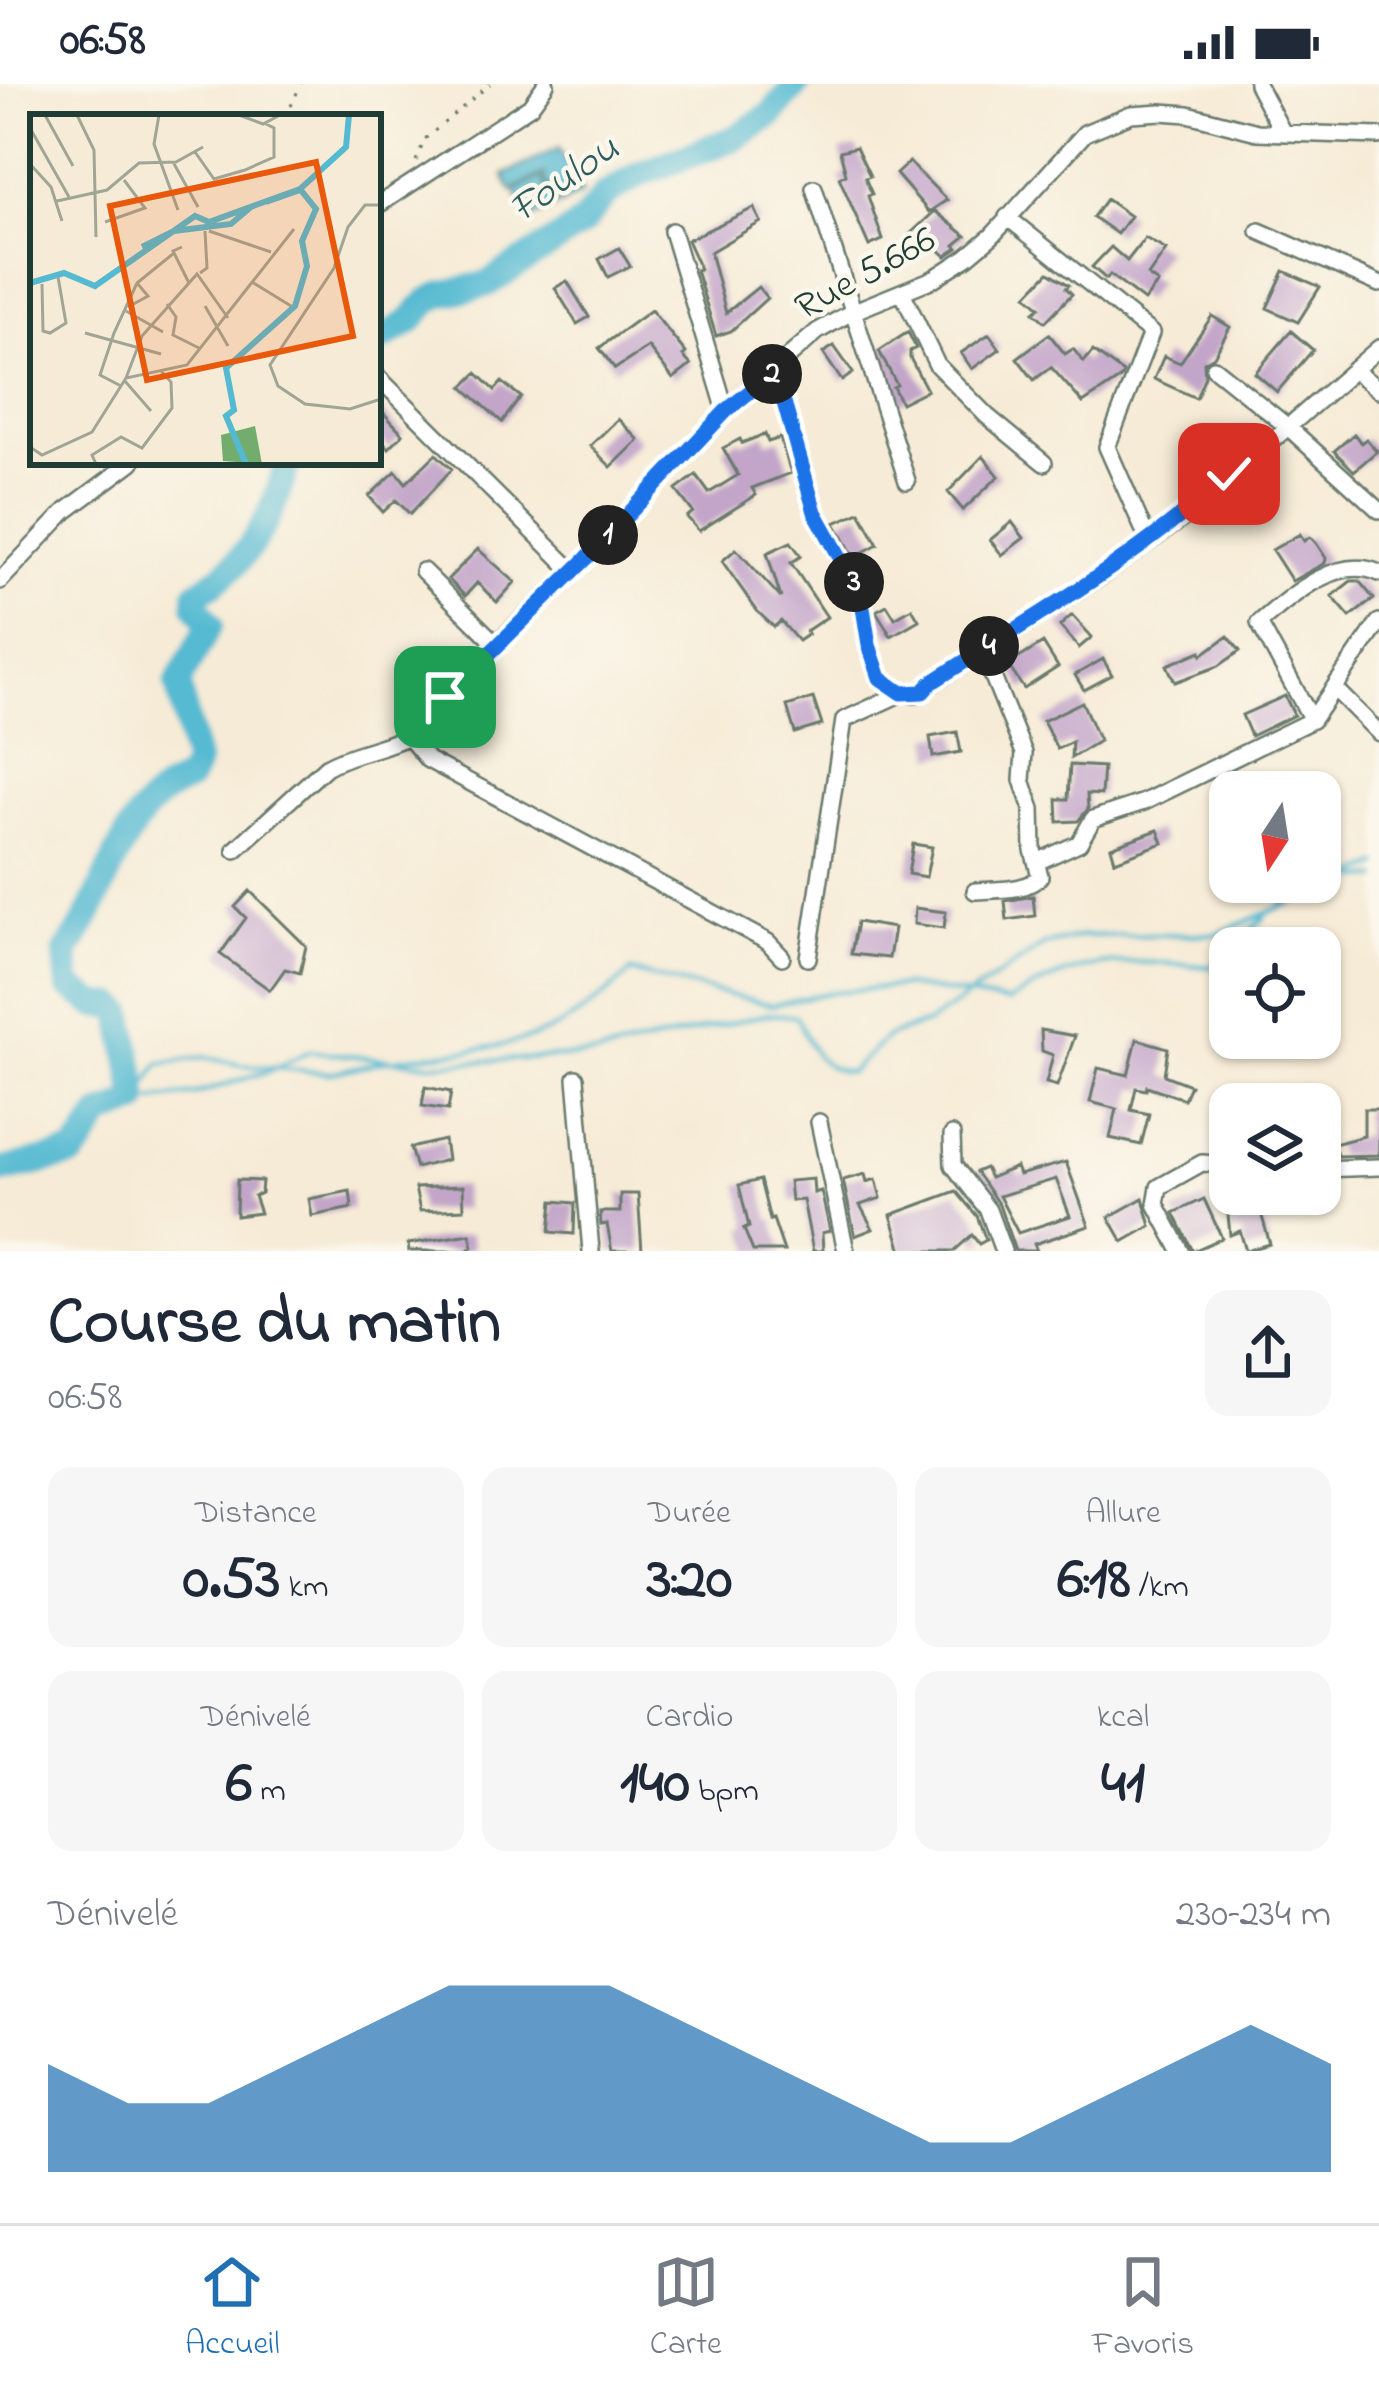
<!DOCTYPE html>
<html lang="fr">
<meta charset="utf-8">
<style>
body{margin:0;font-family:"Indie Flower",sans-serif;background:#f6f6f7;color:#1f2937;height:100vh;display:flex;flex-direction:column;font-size:45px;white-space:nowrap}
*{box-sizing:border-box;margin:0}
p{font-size:39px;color:#747a83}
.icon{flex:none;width:66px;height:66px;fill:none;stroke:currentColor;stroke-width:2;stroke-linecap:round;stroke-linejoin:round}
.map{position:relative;height:1167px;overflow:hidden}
.panel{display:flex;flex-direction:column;background:#fff;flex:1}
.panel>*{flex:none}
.needle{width:78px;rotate:192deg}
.tools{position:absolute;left:1209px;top:687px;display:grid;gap:24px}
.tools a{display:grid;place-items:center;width:132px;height:132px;border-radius:24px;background:#fff;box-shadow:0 3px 9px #0004;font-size:60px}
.pin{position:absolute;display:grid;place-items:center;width:102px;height:102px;color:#fff;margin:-51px;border-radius:24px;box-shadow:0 6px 18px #0006}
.km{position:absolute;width:60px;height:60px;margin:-30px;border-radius:50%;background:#222;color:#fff;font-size:33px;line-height:60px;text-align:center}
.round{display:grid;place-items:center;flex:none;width:126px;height:126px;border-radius:24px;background:#f6f6f7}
.overview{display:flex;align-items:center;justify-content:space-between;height:204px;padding:0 48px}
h1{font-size:66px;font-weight:700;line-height:90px}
.stats{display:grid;grid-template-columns:repeat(3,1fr);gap:18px;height:204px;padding:12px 48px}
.stats div{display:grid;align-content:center;border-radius:24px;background:#f6f6f7;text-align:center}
.stats b{font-size:60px;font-weight:700}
.stats small{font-size:33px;font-weight:400}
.stats p{font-size:33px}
.chart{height:336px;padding:24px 48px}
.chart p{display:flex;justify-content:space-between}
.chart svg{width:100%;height:216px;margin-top:12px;fill:#1f6fb2;opacity:.7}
.status{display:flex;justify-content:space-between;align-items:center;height:84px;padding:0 60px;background:#fff;direction:ltr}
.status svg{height:33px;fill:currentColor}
.menu{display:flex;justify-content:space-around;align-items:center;height:168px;border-top:3px solid #e0e1e3;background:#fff;font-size:33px;color:#747a83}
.menu a{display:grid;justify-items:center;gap:6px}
.menu .current{color:#1f6fb2}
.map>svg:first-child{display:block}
.water{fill:#54bad2;stroke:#3a7c83;stroke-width:3}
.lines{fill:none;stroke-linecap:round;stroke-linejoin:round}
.stream{stroke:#54bad2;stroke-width:4.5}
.river{stroke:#54bad2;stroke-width:27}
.building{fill:#c2a5c9;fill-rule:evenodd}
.minor-casing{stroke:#6a7a6d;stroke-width:20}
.path{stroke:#6a7a6d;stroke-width:3;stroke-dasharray:3 9;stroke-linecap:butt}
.minor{stroke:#fff;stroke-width:15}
.route-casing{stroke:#fff;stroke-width:24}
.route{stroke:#1a73e8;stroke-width:15}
.labels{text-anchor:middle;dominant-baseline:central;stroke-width:9;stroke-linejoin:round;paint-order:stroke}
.street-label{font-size:39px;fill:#1f3d34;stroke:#fbf7ec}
.water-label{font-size:42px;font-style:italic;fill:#2c5c5c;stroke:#fbf7ec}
.inset-river{fill:none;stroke:#54bad2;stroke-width:6}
.inset-road{fill:none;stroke:#a0a595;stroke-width:3}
.view{fill:#e8590c;fill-opacity:0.15;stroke:#e8590c;stroke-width:6}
.inset-edge{fill:none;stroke:#1f3d34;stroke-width:6}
</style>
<div class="status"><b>06:58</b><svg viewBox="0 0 49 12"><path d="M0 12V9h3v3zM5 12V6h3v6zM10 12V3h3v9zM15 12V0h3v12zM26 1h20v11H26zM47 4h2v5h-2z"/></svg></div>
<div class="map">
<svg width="1379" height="1167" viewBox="0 0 1379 1167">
<rect width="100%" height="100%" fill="#fbf7ec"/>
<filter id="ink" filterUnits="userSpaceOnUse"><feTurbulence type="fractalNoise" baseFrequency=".00833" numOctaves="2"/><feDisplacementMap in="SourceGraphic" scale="24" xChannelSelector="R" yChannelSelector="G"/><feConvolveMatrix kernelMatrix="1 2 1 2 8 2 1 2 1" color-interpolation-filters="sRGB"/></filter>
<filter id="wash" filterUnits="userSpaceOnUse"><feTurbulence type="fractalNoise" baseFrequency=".004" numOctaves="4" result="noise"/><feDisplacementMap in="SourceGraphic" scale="48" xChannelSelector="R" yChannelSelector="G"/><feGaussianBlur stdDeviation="2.7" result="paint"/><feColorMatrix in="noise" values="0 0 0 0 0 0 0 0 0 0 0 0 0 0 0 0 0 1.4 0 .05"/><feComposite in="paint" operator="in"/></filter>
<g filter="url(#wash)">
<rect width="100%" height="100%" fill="#f6ebd6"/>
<path class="water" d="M 559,64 L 582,109 L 560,121 L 543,92 L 547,88 L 511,106 L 504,91 Z
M 541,94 L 556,122 L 530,136 L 515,107 Z"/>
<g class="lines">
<path class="stream" d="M 1355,794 L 1379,794
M 1282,819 L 1295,809 L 1338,796
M 1230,864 L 1264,834
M 399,974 C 507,961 547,967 631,888 L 772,921 L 831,908 L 905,902 L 1008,918 C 1082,871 1128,876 1212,883 L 1230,864
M 136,1018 L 196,1010 L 269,987 L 310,967 L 431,980 L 597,971 L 767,930 L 796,932 C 809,959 816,986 850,988 L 888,952 L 928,939 L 1044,861 L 1083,852 L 1217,850 L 1379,781
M 136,1018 L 159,980 L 206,973 L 241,981 L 331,989 L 388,976"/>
<path class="river" d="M 378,257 L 411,237 L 428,217 L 442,210 L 487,200 L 553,159 L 583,139 L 605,111 L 640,90 L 737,53 L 771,31 L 797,0
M 0,1087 L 75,1070 L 102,1031 L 136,1018 C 135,987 126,960 123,930 L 115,922 L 96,921 L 69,902 L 66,868 C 108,816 119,720 188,696 L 196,680 L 178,599 L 210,541 L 196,520 L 197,509 C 248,481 274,433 287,378"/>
</g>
<g id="blocks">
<path class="building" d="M 856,63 L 870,92 L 865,94 L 872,110 L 868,112 L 883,156 L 869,162 L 839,93 L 846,90 L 840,67 Z
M 909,78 L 947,116 L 929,128 L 896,90 Z
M 1106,115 L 1130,132 L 1117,150 L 1093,133 Z
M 754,124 L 761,138 L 710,168 L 726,229 L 758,203 L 767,214 L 731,247 L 716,252 L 696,186 L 700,185 L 687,156 Z
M 935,127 L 966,152 L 955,161 L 958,164 L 946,172 L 926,154 L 914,164 L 906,154 Z
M 1145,154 L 1166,166 L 1148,192 L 1158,199 L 1144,217 L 1110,191 L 1106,195 L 1092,183 L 1111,163 L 1127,177 Z
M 619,164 L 630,182 L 608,193 L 599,175 Z
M 1284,187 L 1320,203 L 1298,238 L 1267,224 Z
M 1049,188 L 1069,201 L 1066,204 L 1072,210 L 1045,238 L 1034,228 L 1040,223 L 1027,211 Z
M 567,197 L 589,233 L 577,240 L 555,204 Z
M 651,226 L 686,269 L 683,272 L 691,281 L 673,295 L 648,263 L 615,285 L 599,264 Z
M 1212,232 L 1230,243 L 1214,272 L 1204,278 L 1205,292 L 1196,314 L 1154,295 L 1164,272 L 1180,279 Z
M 1291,247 L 1313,266 L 1277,308 L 1255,289 Z
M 908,248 L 916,264 L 910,267 L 910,274 L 927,306 L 901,319 L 893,303 L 897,301 L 879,267 Z
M 989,250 L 1000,265 L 972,285 L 961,269 Z
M 1049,250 L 1065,270 L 1073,265 L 1084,278 L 1093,267 L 1123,289 L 1121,294 L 1083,319 L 1051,283 L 1034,296 L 1017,274 Z
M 834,262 L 853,289 L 842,297 L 823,269 Z
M 477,289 L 495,306 L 502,298 L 521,313 L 502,338 L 463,303 Z
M 378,323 L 403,350 L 389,364 L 378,352 Z
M 618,335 L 639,356 L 611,383 L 590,362 Z
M 765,350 L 768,358 L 780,354 L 791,389 L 752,404 L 756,411 L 699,447 L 687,433 L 693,428 L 676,406 L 696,391 L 709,409 L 738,391 L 723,364 L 740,355 L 742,359 Z
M 1354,350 L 1361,359 L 1366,355 L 1377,367 L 1354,387 L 1334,367 Z
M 436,370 L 452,385 L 410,430 L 396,416 L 383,428 L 369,412 L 396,387 L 406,399 Z
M 983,372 L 999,392 L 963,426 L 948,408 Z
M 860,428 L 878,460 L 854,473 L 835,439 Z
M 1012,438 L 1024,454 L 1002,471 L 990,456 Z
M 1300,450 L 1304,457 L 1310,453 L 1316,459 L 1326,474 L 1325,479 L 1292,497 L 1272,466 Z
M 791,458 L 801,472 L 791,479 L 827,533 L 806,547 L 808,550 L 798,557 L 781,537 L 774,543 L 758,528 L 722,477 L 736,465 L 781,514 L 767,469 Z
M 478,465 L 515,498 L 497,518 L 477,499 L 465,512 L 448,495 Z
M 1351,497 L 1359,497 L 1374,515 L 1350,533 L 1332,512 Z
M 887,521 L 895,534 L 912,524 L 919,536 L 891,552 L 876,527 Z
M 1072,531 L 1092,553 L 1079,564 L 1060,542 Z
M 1228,552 L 1240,567 L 1219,582 L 1175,598 L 1167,581 L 1201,567 L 1202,571 Z
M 1043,559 L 1058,583 L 1024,605 L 1008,581 Z
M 1103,575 L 1112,591 L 1084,606 L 1075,591 Z
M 1285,612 L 1294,631 L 1251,652 L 1242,631 Z
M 813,614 L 822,641 L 795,649 L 787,622 Z
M 1082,618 L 1099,657 L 1071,674 L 1072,658 L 1057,665 L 1043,637 Z
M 957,648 L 961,668 L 933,673 L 930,653 Z
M 1070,681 L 1103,683 L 1101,711 L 1087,710 L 1088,725 L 1078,737 L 1058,738 L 1057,715 L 1068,715 Z
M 1158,746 L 1163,759 L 1115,777 L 1111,763 Z
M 913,760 L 932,763 L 926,793 L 908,790 Z
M 250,807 L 306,862 L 300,889 L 285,885 L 270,906 L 220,870 L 246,834 L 235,823 Z
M 1033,812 L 1035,832 L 1007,836 L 1005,817 Z
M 915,824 L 946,828 L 944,844 L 914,840 Z
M 857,838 L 894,844 L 889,874 L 851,870 Z
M 1041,946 L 1075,952 L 1057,1002 L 1046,999 L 1053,971 L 1042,967 Z
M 1137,955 L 1168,964 L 1164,991 L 1190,1001 L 1184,1015 L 1147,1002 L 1146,1006 L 1136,1004 L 1131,1026 L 1149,1030 L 1141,1061 L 1110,1054 L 1117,1025 L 1090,1018 L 1098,984 L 1128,991 Z
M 425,1003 L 451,1008 L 448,1026 L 422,1022 Z
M 1364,1025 L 1379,1025 L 1379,1071 L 1337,1072 L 1334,1060 L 1364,1052 Z
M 444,1056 L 447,1076 L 416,1084 L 410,1064 Z
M 1066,1078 L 1089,1142 L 1034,1160 L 1037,1167 L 1015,1167 L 999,1121 L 976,1088 L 985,1084 L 990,1094 L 1016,1083 L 1019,1091 ZM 1056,1095 L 1070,1132 L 1018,1149 L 999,1112 Z
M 865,1090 L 867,1098 L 876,1095 L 881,1114 L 860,1121 L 873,1145 L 855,1152 L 843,1096 Z
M 813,1095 L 814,1109 L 821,1107 L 830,1147 L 822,1149 L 823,1167 L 813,1167 L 803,1116 L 791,1117 L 789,1097 Z
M 237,1096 L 262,1097 L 261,1109 L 254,1112 L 260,1129 L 236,1132 Z
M 760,1096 L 770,1136 L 773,1135 L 784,1167 L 753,1167 L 744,1145 L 749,1143 L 739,1101 Z
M 463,1102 L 464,1125 L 420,1127 L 415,1104 Z
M 350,1107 L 352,1124 L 312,1132 L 309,1115 Z
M 956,1107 L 977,1132 L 986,1156 L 979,1160 L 972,1151 L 954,1167 L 902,1167 L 891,1131 Z
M 620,1110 L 638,1110 L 642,1167 L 612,1167 L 607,1140 L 601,1141 L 600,1128 L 620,1128 Z
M 1226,1110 L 1256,1112 L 1270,1160 L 1246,1167 L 1240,1147 L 1230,1151 Z
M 1143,1114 L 1151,1142 L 1123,1158 L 1109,1133 Z
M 1204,1115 L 1222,1154 L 1193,1167 L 1174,1129 Z
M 553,1117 L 575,1119 L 574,1150 L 550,1148 Z
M 470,1150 L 473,1163 L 466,1167 L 409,1167 L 408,1160 Z"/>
</g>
</g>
<g filter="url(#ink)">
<use href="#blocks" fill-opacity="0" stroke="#6a7a6d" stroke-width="3"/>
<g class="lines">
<defs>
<path id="minor" d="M 1257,0 L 1283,49
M 814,104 L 907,397
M 378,121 L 530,22 L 546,0
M 1007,133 L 1151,249 L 1107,363 L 1149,458
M 672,147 L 726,327
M 1259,147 L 1379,200
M 902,208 L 937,281 L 987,332 L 1044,379
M 1214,284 L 1288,343 L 1379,426
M 775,287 L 815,428 L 861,511 L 869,561 L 880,594 L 902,609 L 915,611 L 1100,493 L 1183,434 L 1379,264
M 1355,287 L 1379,306
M 378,293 L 573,487
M 423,487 L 496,560
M 0,497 L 66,427 L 132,378
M 1335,605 L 1379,649
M 1312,636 L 1259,539 C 1290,513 1337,470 1379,489
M 408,652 L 428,676 L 768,858 L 782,873
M 235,766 L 326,683 C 352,668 381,666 408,652 L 496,560 L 586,475 L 726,327 L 818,247 L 852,228 L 933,195 L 967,173 L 992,152 L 1085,49 L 1131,30 L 1161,28 L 1188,30 L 1257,48 L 1379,52
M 1037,778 L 1079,759 L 1093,735 L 1144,718 L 1312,636 L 1379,538
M 975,807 C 995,805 1028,808 1040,792 L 1033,766 L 1032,725 L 1022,696 L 1024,669 L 982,566
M 808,874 L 844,636 L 902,609
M 576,994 L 591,1167
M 819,1038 L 846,1167
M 952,1051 L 953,1081 L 988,1126 L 1003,1167
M 1320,1085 L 1379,1083
M 1181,1167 L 1156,1120 L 1159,1103 L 1202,1079 L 1230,1081"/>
</defs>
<use href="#minor" class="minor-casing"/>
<path class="path" d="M 286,33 L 301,0
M 416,77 L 425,55 L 490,0"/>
<use href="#minor" class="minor"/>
</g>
</g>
<g class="lines" filter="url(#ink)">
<defs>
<path id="route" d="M 445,613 L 586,475 L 726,327 L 775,287 L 815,428 L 861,511 L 869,561 L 880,594 L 902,609 L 923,608 L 931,599 C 1034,533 1139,474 1229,390"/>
</defs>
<use href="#route" class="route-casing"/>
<use href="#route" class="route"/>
</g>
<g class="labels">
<g class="street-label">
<text transform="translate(866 191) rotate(-29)">Rue 5.666</text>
</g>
<g class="water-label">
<text transform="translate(565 96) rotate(-35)">Foulou</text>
</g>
</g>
<g transform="translate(30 30)">
<rect width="351" height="351" fill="#f6ebd6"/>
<path d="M 225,312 L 232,350 L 193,347 L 191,321 Z" fill="#72ad6e"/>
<path class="inset-river" d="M 236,88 L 270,76M 112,133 L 144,117 L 201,110 L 221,93M 0,169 L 34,159 L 65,172 L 165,102 L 179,108 L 270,75M 216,350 L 196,302 L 204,296 L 196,254 L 265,192 L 277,152 L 272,127 L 286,95 L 270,75 L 316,33 L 319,1"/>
<path class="inset-road" d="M 15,1 L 43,52M 47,1 L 64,36 L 66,123M 129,1 L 124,30 L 148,96M 136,1 L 176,1M 209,1 L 233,10 L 250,1M 0,14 L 39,83M 165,38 L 184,65 L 215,56 L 244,43 L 244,14 L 236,10M 143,48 L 168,93M 0,50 L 21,73 L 32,107M 27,87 L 77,76 L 109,49 L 146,48 L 173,33M 351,91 L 335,91 L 318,113 L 304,154 L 240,251 L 248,272 L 275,290 L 320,295 L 351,285M 75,108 L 115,94 L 94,66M 179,117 L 241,138M 152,133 L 143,137 L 159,169M 170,159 L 177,154 L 175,117M 222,168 L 261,192M 12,170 L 13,217 L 20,219 L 36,209 L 28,163M 137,190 L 146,203 L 143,221 L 169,234M 175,192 L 198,232M 98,193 L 118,182 L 107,169M 96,197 L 133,218M 55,219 L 131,240M 96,264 L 112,222 L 167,160 L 198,204M 94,266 L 121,297M 91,272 L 70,261 L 84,219 L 107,169 L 144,139M 0,333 L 12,341 L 62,318 L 96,264 L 157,251 L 264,115M 66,350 L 62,341 L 91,323 L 112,334 L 142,294 L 141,268 L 131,257"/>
<path class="view" d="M 286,48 L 323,222 L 117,266 L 80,92 Z"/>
<rect width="351" height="351" class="inset-edge"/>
</g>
</svg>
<div class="tools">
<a><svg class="needle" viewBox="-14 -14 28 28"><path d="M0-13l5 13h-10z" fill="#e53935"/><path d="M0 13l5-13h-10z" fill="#747a83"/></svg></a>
<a><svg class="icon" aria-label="locate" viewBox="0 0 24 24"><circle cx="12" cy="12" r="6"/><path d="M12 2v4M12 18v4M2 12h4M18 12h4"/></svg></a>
<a><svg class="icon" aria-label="layers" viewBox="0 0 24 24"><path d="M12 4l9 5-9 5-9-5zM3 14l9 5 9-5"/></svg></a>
</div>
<div class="pin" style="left:445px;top:613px;background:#1e9e55"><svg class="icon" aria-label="arrive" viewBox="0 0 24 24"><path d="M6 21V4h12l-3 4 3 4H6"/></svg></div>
<div class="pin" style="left:1229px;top:390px;background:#d93025"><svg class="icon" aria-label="check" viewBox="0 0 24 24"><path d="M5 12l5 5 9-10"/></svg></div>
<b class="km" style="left:608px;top:451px">1</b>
<b class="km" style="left:772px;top:290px">2</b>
<b class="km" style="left:854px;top:498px">3</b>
<b class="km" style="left:989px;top:562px">4</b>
</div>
<section class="panel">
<div class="overview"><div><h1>Course du matin</h1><p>06:58</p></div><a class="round"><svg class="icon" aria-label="share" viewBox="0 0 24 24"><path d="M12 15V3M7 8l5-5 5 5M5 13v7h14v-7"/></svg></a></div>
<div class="stats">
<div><p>Distance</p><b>0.53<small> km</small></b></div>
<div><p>Durée</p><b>3:20</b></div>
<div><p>Allure</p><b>6:18<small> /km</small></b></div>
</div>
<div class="stats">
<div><p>Dénivelé</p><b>6<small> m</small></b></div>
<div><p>Cardio</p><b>140<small> bpm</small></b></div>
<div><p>kcal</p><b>41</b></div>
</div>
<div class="chart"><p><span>Dénivelé</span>230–234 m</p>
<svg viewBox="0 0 160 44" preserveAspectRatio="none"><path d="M0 44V22L10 30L20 30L30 22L40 14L50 6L60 6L70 6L80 14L90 22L100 30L110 38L120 38L130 30L140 22L150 14L160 22V44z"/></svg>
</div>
</section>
<nav class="menu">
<a class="current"><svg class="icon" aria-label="home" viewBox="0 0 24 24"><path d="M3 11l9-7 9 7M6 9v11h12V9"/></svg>Accueil</a>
<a><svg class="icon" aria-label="map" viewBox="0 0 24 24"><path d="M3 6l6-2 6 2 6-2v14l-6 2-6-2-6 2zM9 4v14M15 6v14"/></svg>Carte</a>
<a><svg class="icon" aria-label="saved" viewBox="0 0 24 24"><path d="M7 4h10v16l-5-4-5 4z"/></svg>Favoris</a>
</nav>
